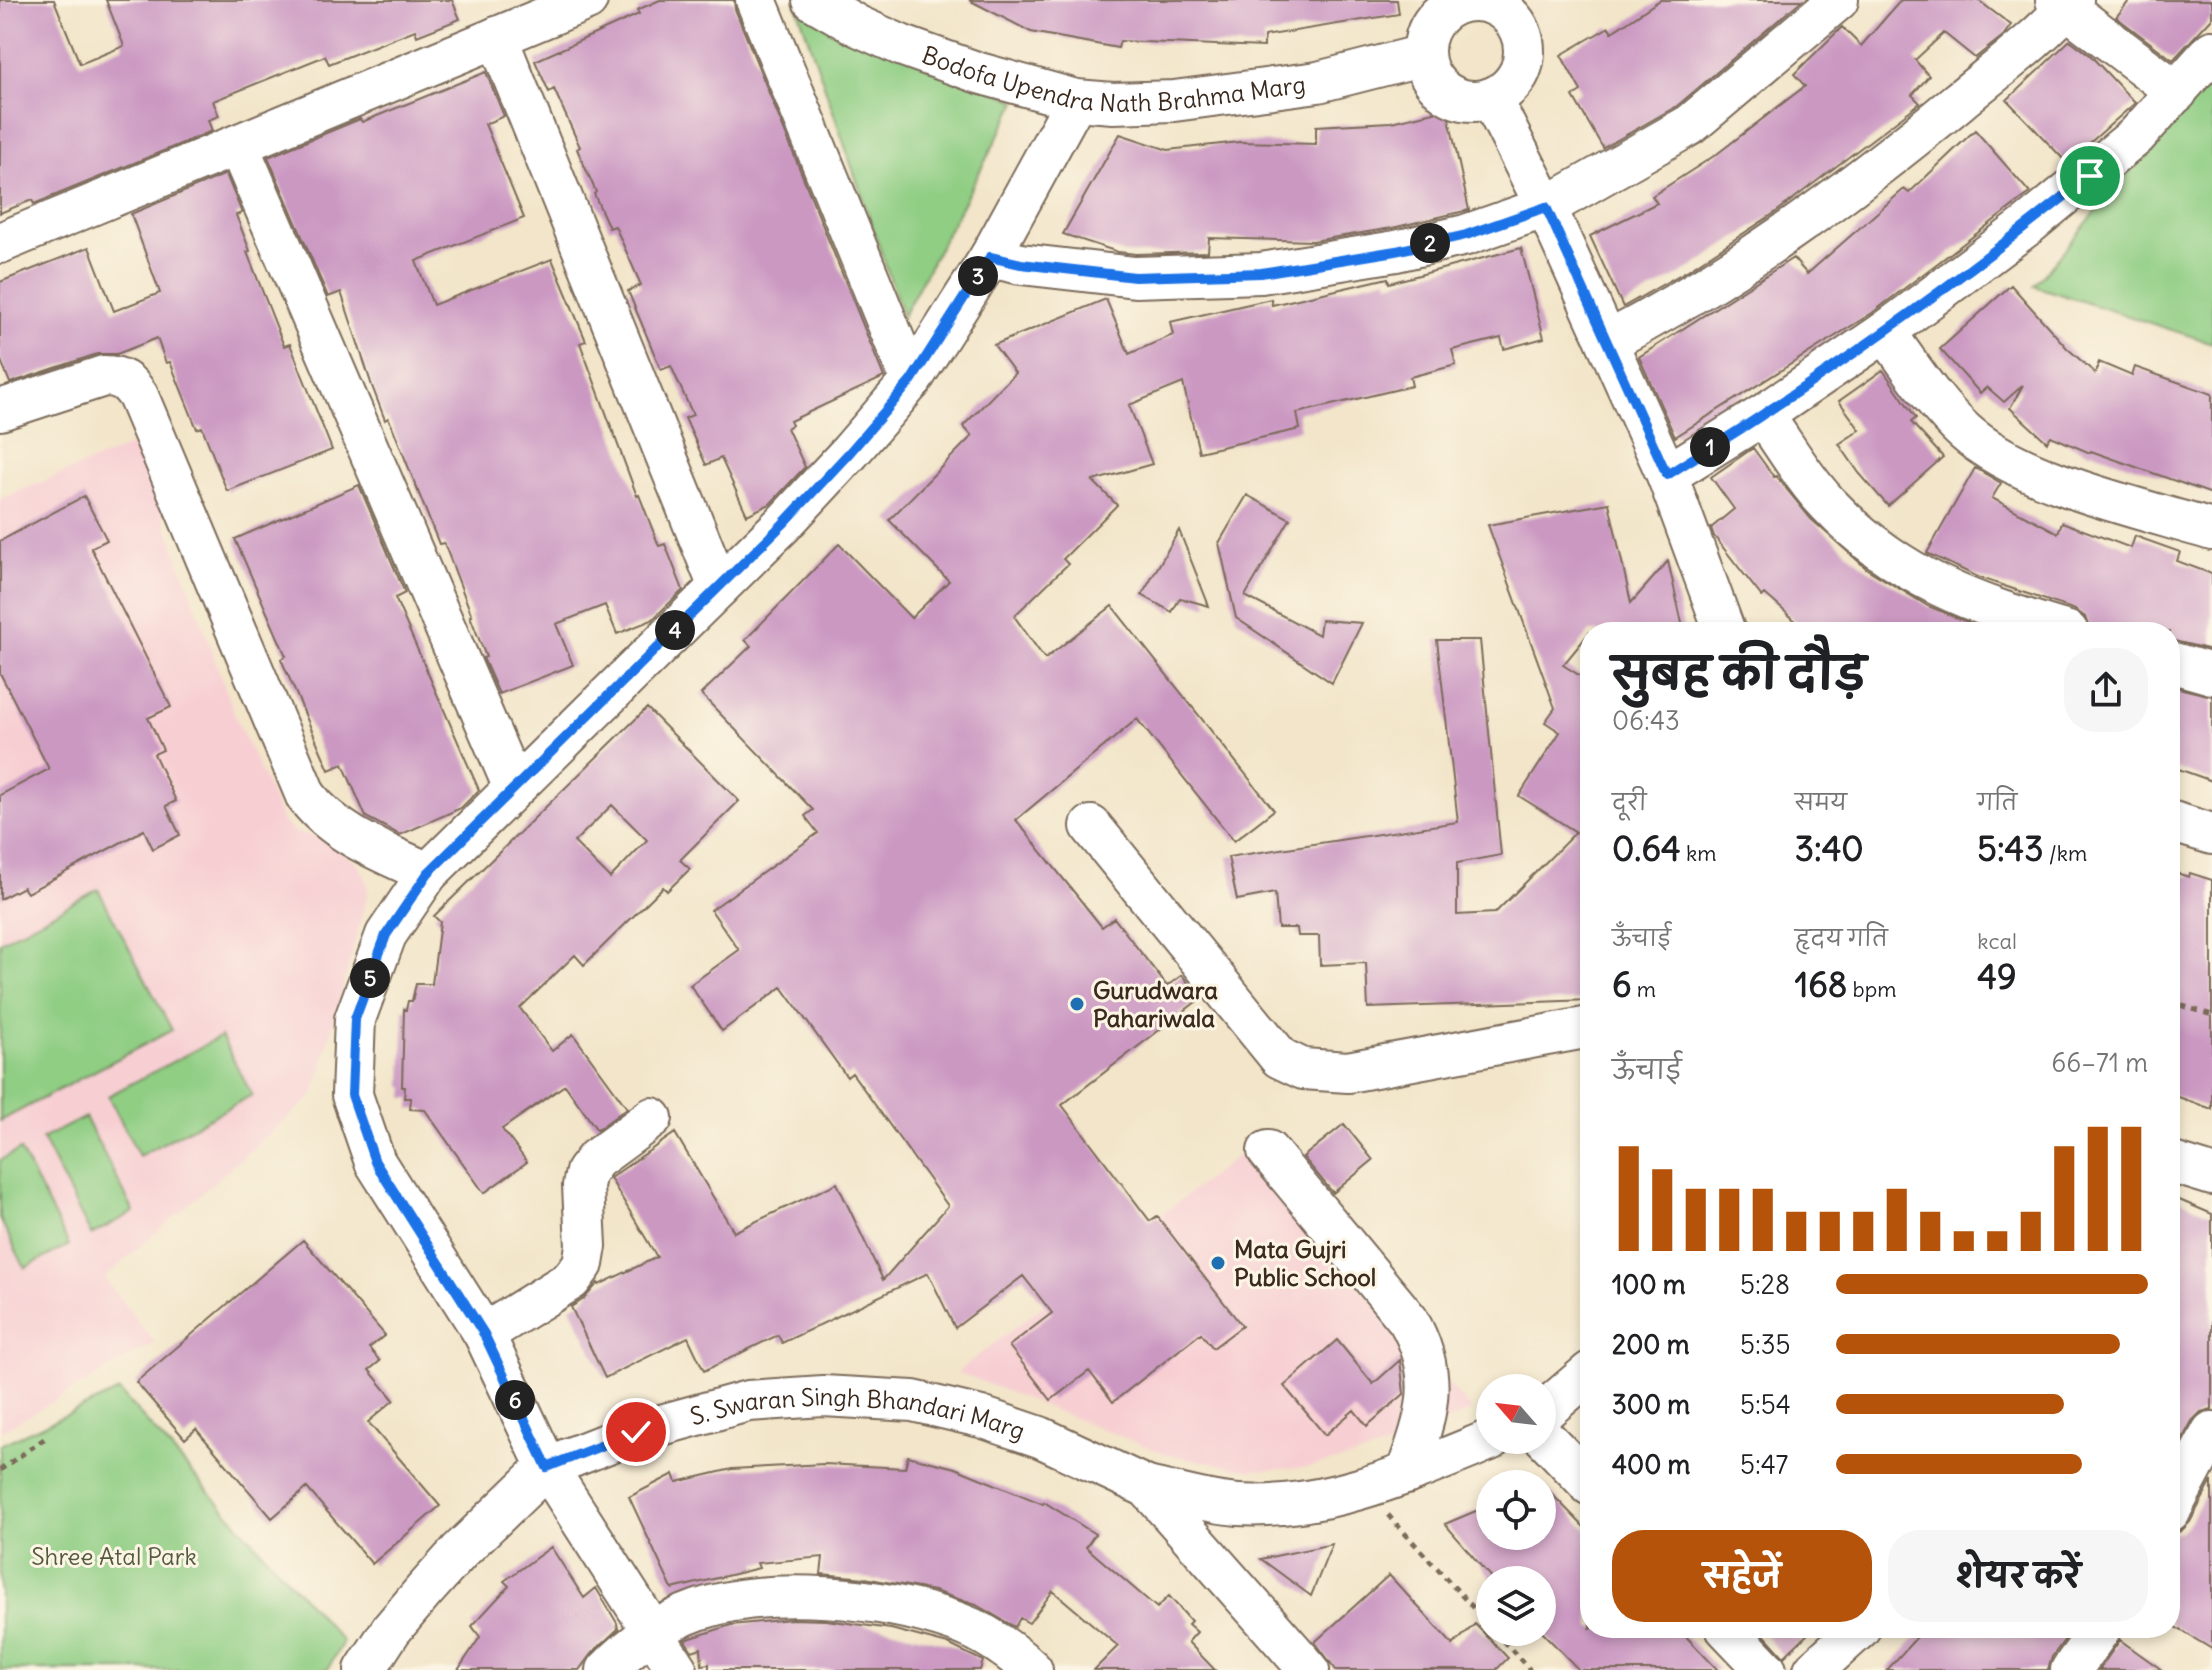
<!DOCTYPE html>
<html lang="hi">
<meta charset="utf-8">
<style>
body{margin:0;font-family:Delius,"Playpen Sans Deva",sans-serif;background:#f6f6f6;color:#202124;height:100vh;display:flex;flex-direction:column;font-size:30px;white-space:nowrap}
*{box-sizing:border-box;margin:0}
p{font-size:26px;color:#757577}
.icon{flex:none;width:44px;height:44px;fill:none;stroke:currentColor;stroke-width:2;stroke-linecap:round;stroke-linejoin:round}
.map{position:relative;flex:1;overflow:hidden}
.details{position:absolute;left:1580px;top:622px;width:600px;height:1016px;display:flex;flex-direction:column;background:#fff;border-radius:32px;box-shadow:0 4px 12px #0003}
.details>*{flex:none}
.needle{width:52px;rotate:298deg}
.buttons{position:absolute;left:1476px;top:1374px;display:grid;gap:16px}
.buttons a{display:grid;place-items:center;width:80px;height:80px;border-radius:50%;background:#fff;box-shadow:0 4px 12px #0003;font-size:40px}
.pin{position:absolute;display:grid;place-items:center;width:68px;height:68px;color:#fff;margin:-34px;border:4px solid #fff;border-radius:50%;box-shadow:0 2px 8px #0007}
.km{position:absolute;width:40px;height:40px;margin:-20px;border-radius:50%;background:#222;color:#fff;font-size:22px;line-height:40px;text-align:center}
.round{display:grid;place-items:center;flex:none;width:84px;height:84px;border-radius:32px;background:#f6f6f6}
.headline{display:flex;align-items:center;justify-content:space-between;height:136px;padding:0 32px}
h1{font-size:44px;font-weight:700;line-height:60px}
.stats{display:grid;grid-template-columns:repeat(3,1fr);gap:12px;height:136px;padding:8px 32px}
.stats div{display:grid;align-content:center}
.stats b{font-size:34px;font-weight:700}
.stats small{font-size:22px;font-weight:400}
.stats p{font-size:22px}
.chart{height:224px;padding:16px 32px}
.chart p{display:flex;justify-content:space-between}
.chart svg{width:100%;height:144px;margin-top:8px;stroke:#b45309;stroke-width:6}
.button{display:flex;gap:16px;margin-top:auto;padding:16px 32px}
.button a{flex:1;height:92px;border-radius:32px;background:#b45309;color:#fff;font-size:32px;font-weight:700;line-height:92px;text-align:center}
.button a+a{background:#f6f6f6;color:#202124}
ul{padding:0 32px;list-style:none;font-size:26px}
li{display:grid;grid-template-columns:128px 96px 1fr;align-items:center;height:60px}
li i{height:20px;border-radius:10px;background:#b45309}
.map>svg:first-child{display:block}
.built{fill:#f7cfd3}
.green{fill:#90ce84;stroke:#667c51;stroke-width:2}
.building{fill:#cb98c2;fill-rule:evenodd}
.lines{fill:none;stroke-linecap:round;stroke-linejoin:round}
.minor-casing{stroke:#7b6b5a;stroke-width:44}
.path{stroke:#7b6b5a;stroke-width:5;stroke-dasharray:6 6;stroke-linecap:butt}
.minor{stroke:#fff;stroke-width:40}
.route-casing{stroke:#fff;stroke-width:16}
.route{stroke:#1a73e8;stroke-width:10}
.poi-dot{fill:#1f6fb2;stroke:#fcf5e5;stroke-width:3}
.labels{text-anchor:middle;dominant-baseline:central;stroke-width:6;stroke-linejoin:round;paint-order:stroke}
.street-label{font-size:24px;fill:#3b2a1e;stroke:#fcf5e5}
.poi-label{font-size:24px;font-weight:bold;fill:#3b2a1e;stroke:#fcf5e5;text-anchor:start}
.park-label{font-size:24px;fill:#545b3d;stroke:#fcf5e5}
</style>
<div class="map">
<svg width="2212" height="1670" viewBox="0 0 2212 1670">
<rect width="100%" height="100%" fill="#fcf5e5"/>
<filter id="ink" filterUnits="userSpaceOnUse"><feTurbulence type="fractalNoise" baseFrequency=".0125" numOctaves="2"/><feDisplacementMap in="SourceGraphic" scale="16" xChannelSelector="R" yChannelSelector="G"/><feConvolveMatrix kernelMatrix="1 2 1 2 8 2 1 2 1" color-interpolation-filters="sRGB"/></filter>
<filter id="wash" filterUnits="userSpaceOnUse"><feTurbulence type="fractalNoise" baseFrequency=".006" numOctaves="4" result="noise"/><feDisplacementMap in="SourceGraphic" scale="32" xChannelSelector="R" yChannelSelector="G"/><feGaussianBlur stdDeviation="1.8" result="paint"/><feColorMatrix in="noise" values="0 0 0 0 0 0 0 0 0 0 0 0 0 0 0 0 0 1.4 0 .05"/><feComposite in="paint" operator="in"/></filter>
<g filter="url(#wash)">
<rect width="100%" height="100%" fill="#f2e5c9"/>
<path class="built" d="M 137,443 L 236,718 L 284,823 L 296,833 L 321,836 L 357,863 L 365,876 L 368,892 L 314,1095 L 104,1278 L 155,1343 L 0,1432 L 0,499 Z
M 1239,1155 L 1472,1410 L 1398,1444 L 1346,1459 L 1303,1468 L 1248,1470 L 1166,1454 L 957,1372 Z"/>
<path class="green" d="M 796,3 L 1017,101 L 903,316 Z
M 2212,73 L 2212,343 L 2034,286 Z
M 98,889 L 172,1030 L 0,1121 L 0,942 Z
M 221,1036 L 252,1095 L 139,1156 L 108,1096 Z
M 85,1117 L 134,1212 L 91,1235 L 42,1139 Z
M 20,1150 L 69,1245 L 25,1268 L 0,1219 L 0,1160 Z
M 119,1391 L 343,1642 L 327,1670 L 0,1670 L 0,1445 Z"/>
<g id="blocks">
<path class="building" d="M 0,0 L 54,0 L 80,64 L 124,46 L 106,0 L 452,0 L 460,19 L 417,36 L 415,30 L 329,64 L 325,56 L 213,101 L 219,116 L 208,120 L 212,131 L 34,204 L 32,200 L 0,213 Z
M 660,0 L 734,0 L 735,9 L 884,377 L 790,421 L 792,425 L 787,428 L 805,467 L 770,504 L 747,515 L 721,458 L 706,465 L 685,418 L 693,415 L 671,366 L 661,370 L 628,291 L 641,285 L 615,226 L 609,228 L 594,194 L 596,192 L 577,149 L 580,147 L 554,89 L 549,92 L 535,61 L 639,14 L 637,10 Z
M 969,0 L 1397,0 L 1399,14 L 1264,36 L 1264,47 L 1120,41 L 1118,48 L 1031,32 Z
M 1660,0 L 1802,0 L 1677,106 L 1603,148 L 1573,96 L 1581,91 L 1561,55 L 1609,27 L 1612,32 Z
M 1901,0 L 1978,0 L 2011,25 L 2003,36 L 1975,58 L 1944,33 L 1915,60 L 1929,76 L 1912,95 L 1920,103 L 1776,212 L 1688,270 L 1623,307 L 1590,236 L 1657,203 L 1652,196 L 1717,154 L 1805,86 L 1794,74 L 1842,27 L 1861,46 Z
M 2130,0 L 2212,0 L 2212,18 L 2173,60 L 2116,17 Z
M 2070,40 L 2090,55 L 2135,103 L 2067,163 L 2007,100 Z
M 486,72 L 504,116 L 485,124 L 524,218 L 416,261 L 433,305 L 552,259 L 586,341 L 580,343 L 637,496 L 639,495 L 659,546 L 665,544 L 683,590 L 652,620 L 617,634 L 605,605 L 556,624 L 573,665 L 499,694 L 483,658 L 486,657 L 470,616 L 472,616 L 444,543 L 439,544 L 392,426 L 388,418 L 385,420 L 372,386 L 341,292 L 328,297 L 268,157 L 360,119 L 362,122 Z
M 1447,109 L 1469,210 L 1392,228 L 1313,241 L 1209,238 L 1208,252 L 1136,254 L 1118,252 L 1063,234 L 1120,134 L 1168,150 L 1239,142 L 1316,144 L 1316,126 L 1391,122 Z
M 1975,130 L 2030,193 L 1872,313 L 1675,437 L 1639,357 L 1793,258 L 1807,274 L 1904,189 L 1909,193 Z
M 226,174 L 242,213 L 236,215 L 250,251 L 247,252 L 284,346 L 290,344 L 332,450 L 227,491 L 202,427 L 197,429 L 170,362 L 166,363 L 157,338 L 117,354 L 97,354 L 10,383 L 0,358 L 0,282 L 89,247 L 114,311 L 160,293 L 131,214 Z
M 1521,248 L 1544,338 L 1504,349 L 1501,338 L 1452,350 L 1456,365 L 1410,377 L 1412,386 L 1297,413 L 1300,429 L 1199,452 L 1183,383 L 1129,405 L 1152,464 L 1093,481 L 1117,505 L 1063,559 L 1068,564 L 1014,616 L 1045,659 L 1112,606 L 1274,810 L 1234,841 L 1137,719 L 1016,820 L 1102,927 L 1114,918 L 1167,986 L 1182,975 L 1201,998 L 1062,1105 L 1150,1221 L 1157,1216 L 1242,1326 L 1213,1348 L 1201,1333 L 1113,1402 L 1089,1371 L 1051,1400 L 1009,1346 L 1052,1313 L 1023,1276 L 955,1328 L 928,1273 L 782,1343 L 778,1335 L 704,1371 L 688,1337 L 605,1378 L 571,1307 L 584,1299 L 598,1283 L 599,1285 L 657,1257 L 610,1178 L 675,1133 L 734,1232 L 837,1183 L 883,1280 L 948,1206 L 852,1073 L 847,1077 L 782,987 L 722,1031 L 690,985 L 739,950 L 711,910 L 818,833 L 805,816 L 813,810 L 701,694 L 751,646 L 745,640 L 839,544 L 911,618 L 949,581 L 889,520 L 972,436 L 963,426 L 1015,373 L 994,345 L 1106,299 L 1129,354 L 1173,335 L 1170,322 L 1271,299 L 1272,305 L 1388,278 L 1389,283 Z
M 2011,285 L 2067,348 L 2095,373 L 2099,362 L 2132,376 L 2135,367 L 2212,394 L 2212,494 L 2091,451 L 2090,453 L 2051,436 L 2047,442 L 2010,408 L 2023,385 L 2004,402 L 1987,387 L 1980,393 L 1940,349 Z
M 1883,370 L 1916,418 L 1911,422 L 1943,457 L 1888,506 L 1859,473 L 1839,444 L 1860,430 L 1839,401 Z
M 1753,448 L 1774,477 L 1776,476 L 1811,519 L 1867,569 L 1928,606 L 1992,632 L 1808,632 L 1765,594 L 1762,597 L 1714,536 L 1711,528 L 1734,509 L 1711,477 Z
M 1975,468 L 2001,483 L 1992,498 L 2058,533 L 2062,522 L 2131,548 L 2135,536 L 2180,552 L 2177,561 L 2212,574 L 2212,650 L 2170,640 L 2170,632 L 2090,632 L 2085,617 L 2075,610 L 1978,577 L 1927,553 Z
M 359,485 L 405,593 L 395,598 L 479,790 L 461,808 L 400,835 L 366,817 L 343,764 L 329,770 L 281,659 L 286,656 L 235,539 Z
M 1247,495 L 1290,519 L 1245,596 L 1319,635 L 1321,620 L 1362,623 L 1332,683 L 1236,618 L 1219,543 Z
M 84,496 L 107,540 L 91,548 L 171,707 L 148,718 L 163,750 L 154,754 L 176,801 L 166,806 L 180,835 L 153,849 L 144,830 L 27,893 L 23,887 L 0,899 L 0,795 L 49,769 L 0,673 L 0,541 Z
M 1609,503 L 1631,603 L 1668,561 L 1684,632 L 1590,632 L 1563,665 L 1590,682 L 1590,1000 L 1368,1008 L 1366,963 L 1320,965 L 1319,936 L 1298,936 L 1297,928 L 1278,928 L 1275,893 L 1237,900 L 1228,857 L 1458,822 L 1437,640 L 1480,640 L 1501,855 L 1457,863 L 1457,915 L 1495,913 L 1576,832 L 1519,796 L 1560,732 L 1545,722 L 1555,708 L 1488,525 Z
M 1179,530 L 1209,606 L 1180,598 L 1172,612 L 1142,595 Z
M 2170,686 L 2212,696 L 2212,781 L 2170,766 Z
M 647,708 L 739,801 L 680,860 L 690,869 L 667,891 L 663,887 L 584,965 L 575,955 L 520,1008 L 552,1051 L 573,1034 L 627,1108 L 597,1130 L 565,1085 L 502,1129 L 527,1162 L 484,1193 L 425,1110 L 410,1109 L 411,1098 L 404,1098 L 405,1087 L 402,1087 L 404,1009 L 406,1010 L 408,1001 L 412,1001 L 416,984 L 432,984 L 440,922 L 434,916 ZM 612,805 L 647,840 L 610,878 L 574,842 Z
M 2170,871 L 2189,877 L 2190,873 L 2212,880 L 2212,1109 L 2170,1094 Z
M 1344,1124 L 1373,1160 L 1333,1193 L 1303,1157 Z
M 2170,1196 L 2212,1214 L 2212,1409 L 2201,1412 L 2192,1421 L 2170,1462 Z
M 303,1240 L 385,1335 L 369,1348 L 380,1361 L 369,1370 L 394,1400 L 368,1422 L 440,1506 L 372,1564 L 307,1488 L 272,1518 L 196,1429 L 185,1439 L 136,1382 Z
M 1337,1340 L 1373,1384 L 1400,1360 L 1404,1394 L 1367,1426 L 1354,1410 L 1325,1435 L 1284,1386 Z
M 908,1456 L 955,1468 L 1043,1504 L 1044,1502 L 1095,1534 L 1086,1547 L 1157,1608 L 1169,1596 L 1191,1621 L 1188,1624 L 1197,1632 L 1188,1642 L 1215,1670 L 1094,1670 L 1118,1646 L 1053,1591 L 1029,1623 L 1020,1618 L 1015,1627 L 976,1605 L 934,1591 L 865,1578 L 821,1574 L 823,1557 L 757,1563 L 759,1568 L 672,1589 L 629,1497 L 674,1474 L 677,1482 L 732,1469 L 824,1464 L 905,1468 Z
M 2212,1481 L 2212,1649 L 2170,1624 L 2170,1534 L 2181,1531 L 2190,1522 Z
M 1542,1484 L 1590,1533 L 1590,1628 L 1678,1628 L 1718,1670 L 1579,1670 L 1542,1632 L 1542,1580 L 1493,1580 L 1445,1524 L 1490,1505 L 1490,1536 L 1542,1536 Z
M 1332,1544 L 1311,1596 L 1261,1559 Z
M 551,1547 L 584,1598 L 596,1588 L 617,1623 L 618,1629 L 591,1654 L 579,1670 L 458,1670 L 480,1637 L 472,1626 L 509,1586 L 504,1581 Z
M 1389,1575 L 1453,1645 L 1475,1624 L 1508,1658 L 1496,1670 L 1336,1670 L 1315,1642 Z
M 792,1619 L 826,1620 L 891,1629 L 948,1644 L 983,1661 L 980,1670 L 709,1670 L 709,1664 L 702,1665 L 701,1648 L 692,1651 L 685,1640 L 731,1625 Z
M 1758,1628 L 1814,1628 L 1784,1657 Z
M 1925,1628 L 2073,1628 L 2052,1657 L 2048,1670 L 1887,1670 Z
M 2120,1640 L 2162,1670 L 2099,1670 Z"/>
</g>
</g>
<g filter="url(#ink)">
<use href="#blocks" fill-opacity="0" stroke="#7b6b5a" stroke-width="2"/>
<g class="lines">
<defs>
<g id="minor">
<path d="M 756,0 L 911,381"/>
<path id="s1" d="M 813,0 L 858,26 L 903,46 L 979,73 L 1076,100 L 1113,103 L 1174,101 L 1318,82 L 1424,55"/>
<path d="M 2056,0 L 2177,92"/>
<circle cx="1474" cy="51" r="50"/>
<path d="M 497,37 L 719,587"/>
<path d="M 1491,98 L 1546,207 L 1667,475 L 1725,632"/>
<path d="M 238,145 L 514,788"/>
<path d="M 0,243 L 587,0"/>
<path d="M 990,257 L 1021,264 L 1135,277 L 1261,273 L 1396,251 L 1466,235 L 1546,207 L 1690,125 L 1838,0"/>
<path d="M 1885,332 C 1910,365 1933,403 1965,432 C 2021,482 2139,508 2212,530"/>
<path d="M 1607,342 C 1734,276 1849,192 1959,101 C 1995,71 2043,36 2073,0"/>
<path d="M 0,410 L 104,376 C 121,376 129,382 138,396 L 306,796 C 335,835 385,853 428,873"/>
<path d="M 1763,415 C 1784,444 1803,478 1828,504 C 1898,578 1973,604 2068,632"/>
<path d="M 1667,475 L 1763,415 L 1885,332 L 2028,225 L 2136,136 L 2212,51"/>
<path d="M 2170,662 L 2212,674"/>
<path d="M 2170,821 L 2212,834"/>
<path d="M 1091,826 L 1280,1058 L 1303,1069 L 1348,1072 L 1590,1027"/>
<path d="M 1268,1151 L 1408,1320 C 1441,1377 1427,1416 1406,1474"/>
<path d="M 2170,1162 L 2212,1175"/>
<path d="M 484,1334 L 571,1280 L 583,1264 L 586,1246 L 583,1186 L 586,1172 L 596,1159 L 652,1118"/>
<path d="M 1542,1413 L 1590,1372"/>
<path d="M 1542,1435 L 1590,1485"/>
<path d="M 1147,1487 C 1177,1493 1208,1503 1238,1505 C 1327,1510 1409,1473 1490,1440"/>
<path d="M 2170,1511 L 2212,1432"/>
<path d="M 1726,1628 L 1766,1670"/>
<path id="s2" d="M 365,1670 L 391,1630 L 424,1591 L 460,1551 L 547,1467 L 636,1432 L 748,1401 L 823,1396 L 913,1401 L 981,1417 L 1040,1437 L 1147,1487 L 1309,1670"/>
<path d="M 607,1670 C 632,1644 664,1622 698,1610 C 770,1585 884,1597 956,1622 C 984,1632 1010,1650 1032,1670"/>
<path d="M 677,1670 L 547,1467 L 484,1334 L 375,1162 L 352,1095 L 355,1019 L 386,935 L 428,873 L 783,524 L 850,452 L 911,381 L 990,257 L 1076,100"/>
<path d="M 1814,1670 L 1860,1628"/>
<path d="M 2071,1670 L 2101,1628"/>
</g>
</defs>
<use href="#minor" class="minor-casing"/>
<path class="path" d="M 2170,1002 L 2212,1015
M 0,1470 L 47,1437
M 1388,1515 L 1490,1626
M 1495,1632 L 1530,1670"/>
<use href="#minor" class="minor"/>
</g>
</g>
<g class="lines" filter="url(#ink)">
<defs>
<path id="route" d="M 636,1432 L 547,1467 L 484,1334 L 375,1162 L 352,1095 L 355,1019 L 386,935 L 428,873 L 783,524 L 850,452 L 911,381 L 990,257 L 1021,264 L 1135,277 L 1261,273 L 1396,251 L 1466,235 L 1546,207 L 1667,475 C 1699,454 1733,435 1765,413 C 1877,340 1985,260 2090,176"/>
</defs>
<use href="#route" class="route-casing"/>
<use href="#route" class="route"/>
</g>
<g class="poi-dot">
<circle cx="1077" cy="1004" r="8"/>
<circle cx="1218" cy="1263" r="8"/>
</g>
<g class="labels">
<g class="street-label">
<text stroke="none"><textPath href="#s1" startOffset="318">Bodofa Upendra Nath Brahma Marg</textPath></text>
<text stroke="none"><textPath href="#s2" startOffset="596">S. Swaran Singh Bhandari Marg</textPath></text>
</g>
<g class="poi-label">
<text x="1093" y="990">Gurudwara<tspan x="1093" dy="28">Pahariwala</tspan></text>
<text x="1234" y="1249">Mata Gujri<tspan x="1234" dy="28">Public School</tspan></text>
</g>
<g class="park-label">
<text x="114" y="1556">Shree Atal Park</text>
</g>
</g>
</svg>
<div class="buttons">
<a><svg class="needle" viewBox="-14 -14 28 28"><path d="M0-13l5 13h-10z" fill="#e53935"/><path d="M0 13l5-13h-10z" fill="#757577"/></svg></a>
<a><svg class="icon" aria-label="locate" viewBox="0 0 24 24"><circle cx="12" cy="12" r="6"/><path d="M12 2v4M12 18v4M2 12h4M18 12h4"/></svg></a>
<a><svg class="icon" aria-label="layers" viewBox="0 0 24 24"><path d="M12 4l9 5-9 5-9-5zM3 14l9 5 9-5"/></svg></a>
</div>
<div class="pin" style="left:2090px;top:176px;background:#1e9e55"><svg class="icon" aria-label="arrive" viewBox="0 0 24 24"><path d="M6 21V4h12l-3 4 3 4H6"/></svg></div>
<div class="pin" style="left:636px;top:1432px;background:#d93025"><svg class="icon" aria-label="check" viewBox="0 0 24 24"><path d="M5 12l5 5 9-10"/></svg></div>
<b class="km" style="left:1710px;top:447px">1</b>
<b class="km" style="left:1430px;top:243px">2</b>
<b class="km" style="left:978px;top:276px">3</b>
<b class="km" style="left:675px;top:630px">4</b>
<b class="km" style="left:370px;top:978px">5</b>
<b class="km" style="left:515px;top:1400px">6</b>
<section class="details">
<div class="headline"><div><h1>सुबह की दौड़</h1><p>06:43</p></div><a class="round"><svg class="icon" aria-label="share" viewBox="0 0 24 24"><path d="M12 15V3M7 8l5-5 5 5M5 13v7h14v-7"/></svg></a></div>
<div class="stats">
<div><p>दूरी</p><b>0.64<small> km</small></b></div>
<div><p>समय</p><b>3:40</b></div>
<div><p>गति</p><b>5:43<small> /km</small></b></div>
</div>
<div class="stats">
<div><p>ऊँचाई</p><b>6<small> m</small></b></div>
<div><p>हृदय गति</p><b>168<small> bpm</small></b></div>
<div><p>kcal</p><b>49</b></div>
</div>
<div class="chart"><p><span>ऊँचाई</span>66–71 m</p>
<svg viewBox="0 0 160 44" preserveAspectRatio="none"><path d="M5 44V12M15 44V19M25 44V25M35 44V25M45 44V25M55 44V32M65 44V32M75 44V32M85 44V25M95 44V32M105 44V38M115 44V38M125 44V32M135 44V12M145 44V6M155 44V6"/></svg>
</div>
<ul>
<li><b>100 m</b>5:28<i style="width:100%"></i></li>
<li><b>200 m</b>5:35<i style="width:91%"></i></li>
<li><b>300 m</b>5:54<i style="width:73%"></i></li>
<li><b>400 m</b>5:47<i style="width:79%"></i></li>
</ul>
<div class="button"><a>सहेजें</a><a>शेयर करें</a></div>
</section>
</div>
